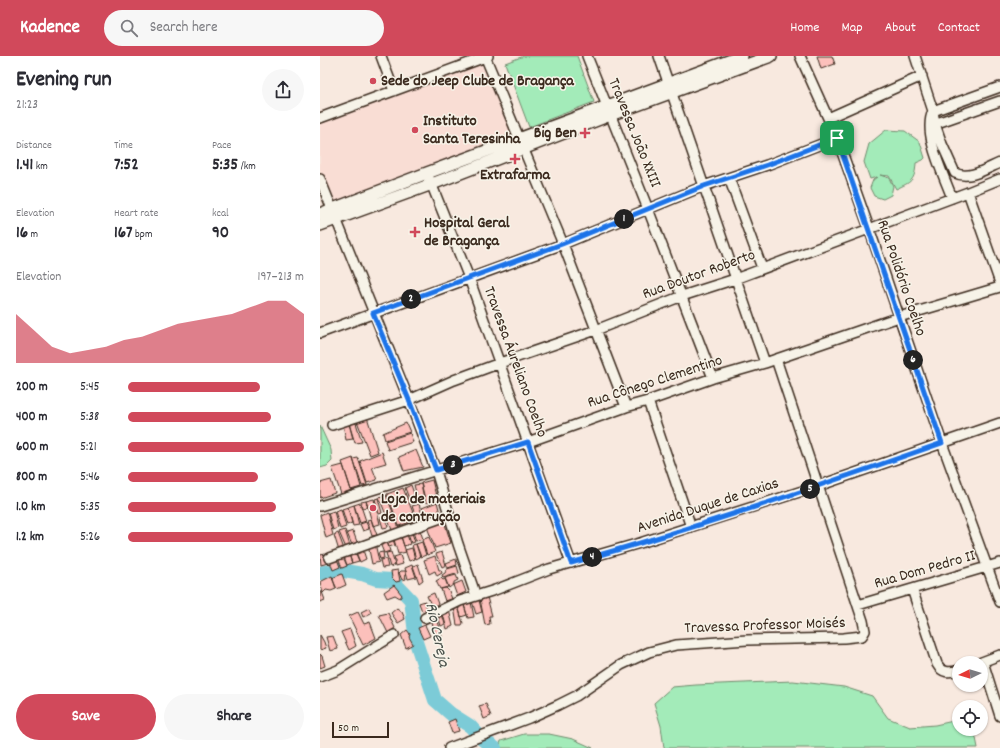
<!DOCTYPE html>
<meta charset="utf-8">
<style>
body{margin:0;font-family:Dekko,sans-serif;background:#f7f7f7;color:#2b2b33;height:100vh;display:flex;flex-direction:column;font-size:15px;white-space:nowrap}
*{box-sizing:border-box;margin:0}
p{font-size:13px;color:#7c7c81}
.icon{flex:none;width:22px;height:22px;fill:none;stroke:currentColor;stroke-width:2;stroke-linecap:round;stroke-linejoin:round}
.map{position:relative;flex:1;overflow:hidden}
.side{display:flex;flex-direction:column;background:#fff;width:320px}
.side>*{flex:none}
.needle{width:26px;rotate:265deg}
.fabs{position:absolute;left:632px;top:600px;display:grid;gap:8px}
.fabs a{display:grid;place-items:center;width:36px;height:36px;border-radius:50%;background:#fff;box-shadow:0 1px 3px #0004;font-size:20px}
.scale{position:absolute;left:12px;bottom:10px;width:57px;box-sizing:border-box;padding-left:4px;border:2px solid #3b2a1e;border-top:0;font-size:11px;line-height:14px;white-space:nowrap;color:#3b2a1e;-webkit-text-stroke:3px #f7f3e8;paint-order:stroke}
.pin{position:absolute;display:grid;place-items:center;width:34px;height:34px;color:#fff;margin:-17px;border-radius:8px;box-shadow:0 2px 6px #0006}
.km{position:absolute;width:20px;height:20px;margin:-10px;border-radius:50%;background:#222;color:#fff;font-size:11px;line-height:20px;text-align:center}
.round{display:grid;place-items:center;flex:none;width:42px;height:42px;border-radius:21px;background:#f7f7f7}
.summary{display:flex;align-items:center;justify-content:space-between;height:68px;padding:0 16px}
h1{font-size:22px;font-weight:800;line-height:30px}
.stats{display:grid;grid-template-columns:repeat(3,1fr);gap:6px;height:68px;padding:4px 16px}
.stats div{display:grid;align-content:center}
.stats b{font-size:17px;font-weight:800}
.stats small{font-size:11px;font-weight:400}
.stats p{font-size:11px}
.chart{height:112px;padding:8px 16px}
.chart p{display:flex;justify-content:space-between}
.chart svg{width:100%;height:72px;margin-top:4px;fill:#d1495b;opacity:.7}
.primary-button{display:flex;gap:8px;margin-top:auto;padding:8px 16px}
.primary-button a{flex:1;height:46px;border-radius:24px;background:#d1495b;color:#fff;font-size:16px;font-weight:800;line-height:46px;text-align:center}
.primary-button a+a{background:#f7f7f7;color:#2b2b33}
ul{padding:0 16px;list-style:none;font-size:13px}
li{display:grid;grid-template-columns:64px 48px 1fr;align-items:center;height:30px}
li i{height:10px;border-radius:5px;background:#d1495b}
header{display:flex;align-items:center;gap:24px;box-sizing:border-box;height:56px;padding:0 20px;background:#d1495b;color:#fff}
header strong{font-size:19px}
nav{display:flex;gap:22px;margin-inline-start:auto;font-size:14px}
.search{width:280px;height:36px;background:#f7f7f7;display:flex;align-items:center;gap:10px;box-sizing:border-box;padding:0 14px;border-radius:22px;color:#7c7c81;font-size:15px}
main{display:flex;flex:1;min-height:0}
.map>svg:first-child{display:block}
.built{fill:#f9ddd4}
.green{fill:#a3ebb9;stroke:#6f8a6c}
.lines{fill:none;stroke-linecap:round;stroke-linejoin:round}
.river{stroke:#7bcbd7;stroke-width:14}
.building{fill:#fcc0bb;stroke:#3b2a1e}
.minor-casing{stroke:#3b2a1e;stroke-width:12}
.major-casing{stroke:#3b2a1e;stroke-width:14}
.minor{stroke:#f7f3e8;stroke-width:9}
.major{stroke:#f7f3e8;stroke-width:11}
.route-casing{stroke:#fff;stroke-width:8}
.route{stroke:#1a73e8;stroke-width:5}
.poi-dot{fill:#d1495b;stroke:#f7f3e8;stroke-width:1.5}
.labels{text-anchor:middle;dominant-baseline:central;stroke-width:3;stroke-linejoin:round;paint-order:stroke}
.poi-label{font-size:16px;font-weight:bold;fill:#3b2a1e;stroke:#f7f3e8;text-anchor:start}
.street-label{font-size:16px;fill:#3b2a1e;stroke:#f7f3e8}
.water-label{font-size:17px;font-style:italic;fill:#4b524c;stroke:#f7f3e8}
</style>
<header>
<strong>Kadence</strong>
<div class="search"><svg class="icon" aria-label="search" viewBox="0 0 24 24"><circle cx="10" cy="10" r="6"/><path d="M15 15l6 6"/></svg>Search here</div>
<nav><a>Home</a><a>Map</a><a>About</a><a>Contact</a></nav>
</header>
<main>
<section class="side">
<div class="summary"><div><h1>Evening run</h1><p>21:23</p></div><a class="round"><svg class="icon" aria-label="share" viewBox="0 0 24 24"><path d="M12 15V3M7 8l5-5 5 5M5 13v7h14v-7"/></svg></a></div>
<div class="stats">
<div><p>Distance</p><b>1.41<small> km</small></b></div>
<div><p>Time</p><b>7:52</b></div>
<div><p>Pace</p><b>5:35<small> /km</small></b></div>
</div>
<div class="stats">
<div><p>Elevation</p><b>16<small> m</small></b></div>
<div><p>Heart rate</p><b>167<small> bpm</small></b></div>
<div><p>kcal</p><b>90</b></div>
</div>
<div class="chart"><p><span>Elevation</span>197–213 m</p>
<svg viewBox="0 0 160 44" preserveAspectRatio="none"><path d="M0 44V14L10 24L20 34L30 38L40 36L50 34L60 30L70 28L80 24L90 20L100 18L110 16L120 14L130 10L140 6L150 6L160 14V44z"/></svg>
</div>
<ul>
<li><b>200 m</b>5:45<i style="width:75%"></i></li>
<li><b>400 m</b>5:38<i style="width:81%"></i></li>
<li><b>600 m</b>5:21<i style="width:100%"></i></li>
<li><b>800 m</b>5:46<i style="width:74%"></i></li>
<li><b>1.0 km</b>5:35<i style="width:84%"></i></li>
<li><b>1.2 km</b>5:26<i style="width:94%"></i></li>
</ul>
<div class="primary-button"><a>Save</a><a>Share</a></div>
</section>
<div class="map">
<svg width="680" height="692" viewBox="0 0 680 692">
<rect width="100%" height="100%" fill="#f8e9df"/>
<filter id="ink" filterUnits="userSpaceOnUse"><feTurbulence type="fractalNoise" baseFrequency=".025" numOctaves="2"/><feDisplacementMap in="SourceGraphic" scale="8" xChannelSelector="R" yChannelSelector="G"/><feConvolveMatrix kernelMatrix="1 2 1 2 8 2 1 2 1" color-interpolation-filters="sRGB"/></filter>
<g filter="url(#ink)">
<path class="built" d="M 160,5 L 193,80 L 12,149 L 0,115 L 0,67 Z"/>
<path class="green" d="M 204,0 L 257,0 L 274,46 L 209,71 L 185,7 Z
M 566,74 L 585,75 L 600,86 L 605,102 L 603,104 L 596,107 C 595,125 591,126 576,133 L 569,120 L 560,119 L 569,122 L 573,130 L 571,139 L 563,143 L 554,140 L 550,132 L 553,124 L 557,121 L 550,123 L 544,106 L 549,88 Z
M 0,370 L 11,394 L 12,405 L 7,410 L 0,412 Z
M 473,625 L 524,631 L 552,640 L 568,662 L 590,671 L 615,669 L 638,664 L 639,665 L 639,673 L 650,673 L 655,677 L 658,692 L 344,692 L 341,670 L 334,647 L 352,631 L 376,629 Z
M 204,678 L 229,678 L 253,683 L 273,692 L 179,692 L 181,685 Z"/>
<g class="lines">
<path class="river" d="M 0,517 L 19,514 L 42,518 L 56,523 L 72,524 L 91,544 L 96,586 L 115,644 L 131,658 L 150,670 L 163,684 L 175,692"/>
</g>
<path class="building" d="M 497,0 L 512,0 L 515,8 L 501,13 Z
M 47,361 L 58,396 L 50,399 L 37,365 Z
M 29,367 L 33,383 L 26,384 L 23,368 Z
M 36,367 L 42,386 L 35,387 L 29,368 Z
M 86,367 L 90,376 L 65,384 L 63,377 Z
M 90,377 L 93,386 L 68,394 L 65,385 Z
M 96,394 L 103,411 L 84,415 L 79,401 Z
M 62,396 L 66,407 L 52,411 L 57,424 L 47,427 L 40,405 Z
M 33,402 L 41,431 L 31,434 L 22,406 Z
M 38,402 L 47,429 L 42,430 L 33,403 Z
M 23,409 L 31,434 L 21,438 L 12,412 Z
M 11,424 L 15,437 L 0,442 L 0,427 Z
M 112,424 L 117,444 L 106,447 L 101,427 Z
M 101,428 L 104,442 L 98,444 L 94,429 Z
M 91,429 L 97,446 L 91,448 L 85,432 Z
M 83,432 L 96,464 L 79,470 L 67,438 Z
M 66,439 L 73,456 L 66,459 L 59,441 Z
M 58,442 L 62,457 L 59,458 L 55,443 Z
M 54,443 L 60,468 L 53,470 L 46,445 Z
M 46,445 L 48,451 L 42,452 L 41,446 Z
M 117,446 L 120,457 L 106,461 L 102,452 Z
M 40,447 L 46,465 L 40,467 L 34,449 Z
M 99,448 L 103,462 L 97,464 L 92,450 Z
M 34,449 L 39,469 L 33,470 L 28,451 Z
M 28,451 L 32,467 L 27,469 L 22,453 Z
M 21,453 L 26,471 L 20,473 L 15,455 Z
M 14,455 L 18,472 L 13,474 L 8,457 Z
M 7,456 L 13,479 L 6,482 L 0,459 Z
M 73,458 L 79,472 L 72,474 L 67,461 Z
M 66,461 L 68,471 L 63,472 L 60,462 Z
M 51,463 L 57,479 L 52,480 L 47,464 Z
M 124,465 L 131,487 L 115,492 L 107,471 Z
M 46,466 L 49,473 L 43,475 L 40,468 Z
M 99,471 L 103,483 L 96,485 L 92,473 Z
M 25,474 L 30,490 L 26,492 L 19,476 Z
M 91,474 L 95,486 L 91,487 L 87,475 Z
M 33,475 L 37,486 L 32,489 L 27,477 Z
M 86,475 L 90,488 L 84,490 L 80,477 Z
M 18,477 L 24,493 L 19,495 L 14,479 Z
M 80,478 L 86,496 L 78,498 L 73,480 Z
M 72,481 L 75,489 L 69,491 L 66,482 Z
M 109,481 L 115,496 L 107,499 L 102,484 Z
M 66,483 L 70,495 L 64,497 L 59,485 Z
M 102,486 L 106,499 L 101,501 L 96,488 Z
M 55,487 L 59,506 L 52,508 L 48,489 Z
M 96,488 L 100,501 L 96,503 L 92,489 Z
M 42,491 L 46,503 L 40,506 L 35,494 Z
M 92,492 L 95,503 L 89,505 L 85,494 Z
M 34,493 L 39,505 L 32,507 L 28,495 Z
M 28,496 L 32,507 L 27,509 L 23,498 Z
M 63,496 L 64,502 L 60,503 L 58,497 Z
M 71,496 L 75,509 L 70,511 L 66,497 Z
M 122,496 L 126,509 L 122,511 L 116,498 Z
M 6,498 L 8,507 L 1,509 L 0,499 Z
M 22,498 L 27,510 L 22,512 L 17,500 Z
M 80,499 L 83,508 L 76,510 L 74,501 Z
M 16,500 L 20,511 L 13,514 L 9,503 Z
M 115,500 L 119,514 L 121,514 L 122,517 L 117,520 L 115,515 L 109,518 L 104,504 Z
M 66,503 L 68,511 L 62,512 L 60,504 Z
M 136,503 L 137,509 L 128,512 L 126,507 Z
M 98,508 L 103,524 L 99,527 L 93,510 Z
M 92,509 L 96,521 L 88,523 L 85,512 Z
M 137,510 L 139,517 L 123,522 L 122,519 L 125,517 L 127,513 Z
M 78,514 L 80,525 L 76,526 L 72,522 L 71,515 Z
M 81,515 L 86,515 L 86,519 L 85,519 L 86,523 L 82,524 L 79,517 Z
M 22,518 L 26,529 L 17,533 L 12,522 Z
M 136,519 L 138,524 L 134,526 L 134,528 L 129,532 L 125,522 Z
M 12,520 L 16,533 L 11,535 L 6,534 L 3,537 L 0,526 Z
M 121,522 L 123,524 L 125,523 L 128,531 L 120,533 L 116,525 Z
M 142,525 L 146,536 L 137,540 L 133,529 Z
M 74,529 L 82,539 L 80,542 L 75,539 L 67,542 L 64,536 Z
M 126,532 L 129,535 L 132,543 L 125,545 L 121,533 Z
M 0,536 L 2,536 L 5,544 L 0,546 Z
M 114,537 L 118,548 L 112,551 L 107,540 Z
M 158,540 L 162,556 L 156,558 L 151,542 Z
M 167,541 L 172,560 L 169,560 L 170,568 L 165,569 L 160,543 Z
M 105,545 L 107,553 L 102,555 L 99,547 Z
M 143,546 L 151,546 L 154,561 L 148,562 Z
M 144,549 L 147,559 L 141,561 L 138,550 Z
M 138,550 L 143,567 L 142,569 L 137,569 L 134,551 Z
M 49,552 L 51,557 L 43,561 L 41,556 Z
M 77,552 L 82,556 L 85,563 L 78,567 L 71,557 Z
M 129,554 L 133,570 L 127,573 L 122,555 Z
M 121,555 L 125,568 L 121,570 L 117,556 Z
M 38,556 L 44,568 L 50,566 L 56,582 L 43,589 L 29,560 Z
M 68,557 L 75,572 L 68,577 L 59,559 Z
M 118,565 L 122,581 L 116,582 L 112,566 Z
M 105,569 L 110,580 L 103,583 L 98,572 Z
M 30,573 L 36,590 L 29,594 L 21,576 Z
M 87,574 L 90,578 L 89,581 L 93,588 L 86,592 L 81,579 Z
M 0,579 L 4,586 L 6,592 L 0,594 Z
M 13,580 L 18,593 L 10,595 L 6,581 Z
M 0,598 L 2,600 L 5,610 L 0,612 Z
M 166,648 L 171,660 L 164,663 L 159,650 Z
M 135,663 L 139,675 L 132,677 L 128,666 Z"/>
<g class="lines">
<defs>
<path id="minor" d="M 61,0 L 74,35
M 165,0 L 243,188 L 306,351
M 267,0 L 328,153 L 393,322
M 339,0 L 445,307
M 480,0 L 517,82 L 549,172 L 622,387 L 680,546
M 595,0 L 613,55 L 615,68 L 622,88 L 635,117 C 649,124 666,113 680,107
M 0,62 L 168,0
M 508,62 L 602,20
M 611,72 L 617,67 L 680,45
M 107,117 L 149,222 L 251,507
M 409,122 L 442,212
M 0,123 L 89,344 L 116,415 L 138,488 L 156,540
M 648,136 L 680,227
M 632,142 C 624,119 602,78 613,55 L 680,31
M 0,277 L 243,188 L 384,130 L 447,109 L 517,82
M 328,345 L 371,471
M 12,369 L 89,344 L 134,324 L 180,307 L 276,274 L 362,240 L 415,223 L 648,136 L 680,123
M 0,450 L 208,386 L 306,351 L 328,345 L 393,322 L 445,307 L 579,261 L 680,231
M 9,502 L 129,459
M 592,533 L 617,608 C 622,617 629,617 639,614
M 538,549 L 680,507
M 105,562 L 140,545 L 175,534 L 229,513 L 320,487 L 498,430 L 680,367
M 663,606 L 680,660
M 659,607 L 680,599
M 0,621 L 18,614 L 74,579
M 129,692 L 209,662 L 238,649 L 256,640 L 301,609 L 329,596 L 356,589 L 427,584 L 524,582 L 542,580 L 545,575 L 543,565 L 456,303"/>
<path id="major" d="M 0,158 L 107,117 L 422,0
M 0,169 L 112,128 L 290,59 L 451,0"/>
</defs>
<use href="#minor" class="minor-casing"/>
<use href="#major" class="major-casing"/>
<use href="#minor" class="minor"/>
<use href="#major" class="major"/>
</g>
</g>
<g class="lines" filter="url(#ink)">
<defs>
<path id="route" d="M 517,82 L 622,387 C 499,430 377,472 251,507 L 208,386 L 116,414 L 89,344 L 53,257 L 242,188 L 384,130 L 447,109 Z"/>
</defs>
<use href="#route" class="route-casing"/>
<use href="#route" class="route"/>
</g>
<g class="poi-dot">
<circle cx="53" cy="25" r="4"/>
<circle cx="95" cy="74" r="4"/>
<path d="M263 71h4v4h4v4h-4v4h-4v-4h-4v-4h4z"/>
<path d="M193 97h4v4h4v4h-4v4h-4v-4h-4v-4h4z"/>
<path d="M93 170h4v4h4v4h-4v4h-4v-4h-4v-4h4z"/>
<circle cx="53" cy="452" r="4"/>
</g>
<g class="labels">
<g class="poi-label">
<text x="61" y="25">Sede do Jeep Clube de Bragança</text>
<text x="103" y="65">Instituto<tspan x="103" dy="18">Santa Teresinha</tspan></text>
<text x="257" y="77" text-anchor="end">Big Ben</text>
<text x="195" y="119" text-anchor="middle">Extrafarma</text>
<text x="104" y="167">Hospital Geral<tspan x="104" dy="18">de Bragança</tspan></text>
<text x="61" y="443">Loja de materiais<tspan x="61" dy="18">de contrução</tspan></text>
</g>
<g class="street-label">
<text transform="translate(314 77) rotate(68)">Travessa João XXIII</text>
<text transform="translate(379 219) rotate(-20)">Rua Doutor Roberto</text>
<text transform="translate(581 222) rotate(71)">Rua Polidório Coelho</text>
<text transform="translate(195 306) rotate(70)">Travessa Áureliano Coelho</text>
<text transform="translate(335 326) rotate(-18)">Rua Cônego Clementino</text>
<text transform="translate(388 450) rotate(-18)">Avenida Duque de Caxias</text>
<text transform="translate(605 514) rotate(-16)">Rua Dom Pedro II</text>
<text transform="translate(445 570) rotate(-2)">Travessa Professor Moisés</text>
</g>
<g class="water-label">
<text transform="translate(116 579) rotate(78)">Rio Cereja</text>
</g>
</g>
</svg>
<div class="fabs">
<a><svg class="needle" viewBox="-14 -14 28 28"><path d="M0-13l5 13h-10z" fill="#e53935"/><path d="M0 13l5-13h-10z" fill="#7c7c81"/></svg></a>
<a><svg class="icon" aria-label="locate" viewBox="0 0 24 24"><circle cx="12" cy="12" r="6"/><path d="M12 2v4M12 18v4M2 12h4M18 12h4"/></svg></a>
</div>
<div class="scale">50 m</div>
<div class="pin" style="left:517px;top:82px;background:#1e9e55"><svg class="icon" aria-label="arrive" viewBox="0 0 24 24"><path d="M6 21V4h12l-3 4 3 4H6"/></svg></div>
<b class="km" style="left:304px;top:163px">1</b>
<b class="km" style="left:91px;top:243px">2</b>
<b class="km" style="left:133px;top:409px">3</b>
<b class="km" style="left:272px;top:501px">4</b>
<b class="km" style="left:490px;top:433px">5</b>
<b class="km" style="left:593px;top:304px">6</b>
</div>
</main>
